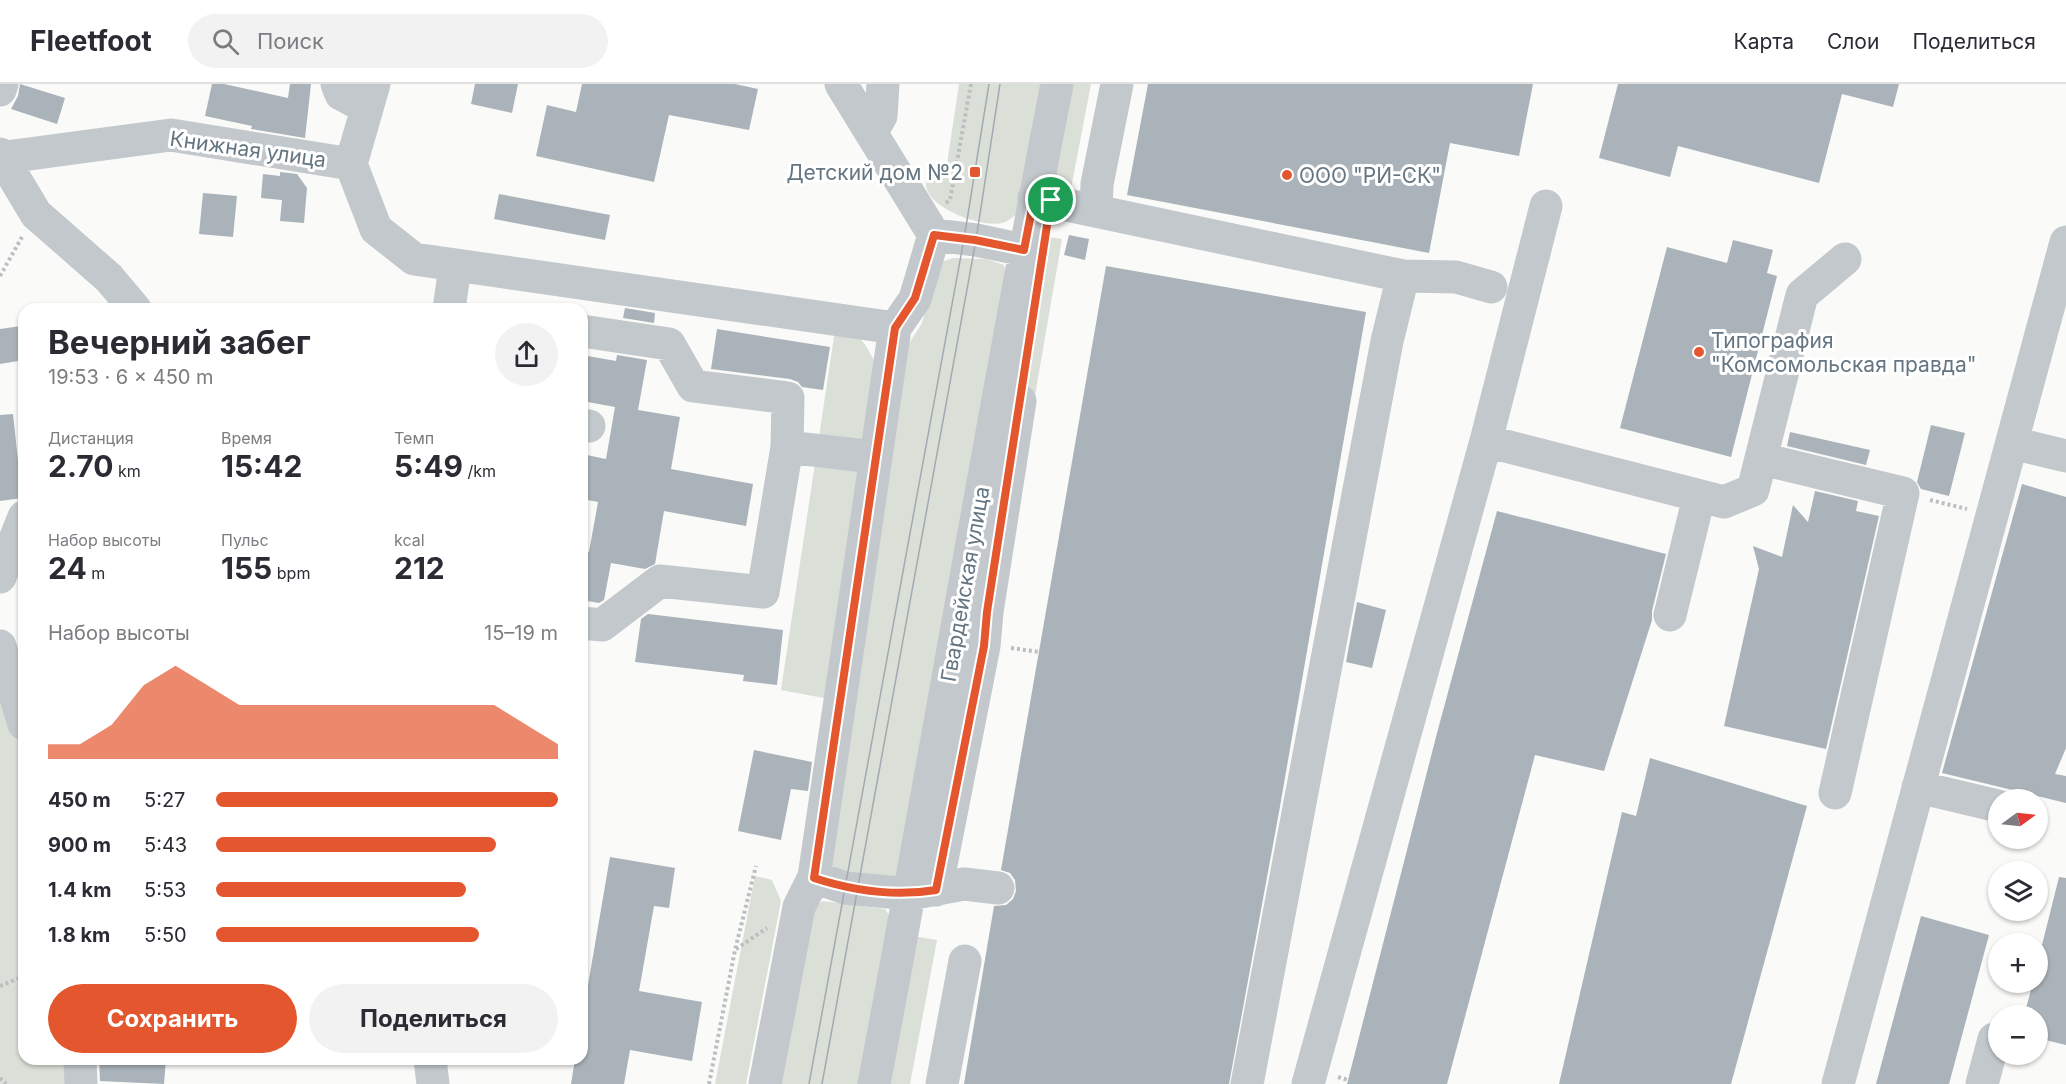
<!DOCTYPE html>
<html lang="ru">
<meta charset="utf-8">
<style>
body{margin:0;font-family:Inter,sans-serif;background:#f2f2f3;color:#2b2b33;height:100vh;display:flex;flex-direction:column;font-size:22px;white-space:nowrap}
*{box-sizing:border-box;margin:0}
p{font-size:20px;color:#7c7c81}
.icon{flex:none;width:33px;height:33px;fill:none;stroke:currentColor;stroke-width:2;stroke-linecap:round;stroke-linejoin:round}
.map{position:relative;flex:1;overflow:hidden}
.drawer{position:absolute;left:18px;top:219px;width:570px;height:762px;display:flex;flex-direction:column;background:#fff;border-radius:18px;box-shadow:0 2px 4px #0004}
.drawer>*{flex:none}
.needle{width:39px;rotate:75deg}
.fabs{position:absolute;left:1988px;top:705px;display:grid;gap:12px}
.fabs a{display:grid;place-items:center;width:60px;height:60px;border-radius:50%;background:#fff;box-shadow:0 2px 4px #0004;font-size:30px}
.pin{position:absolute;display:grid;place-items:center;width:51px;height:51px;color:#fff;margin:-26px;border:3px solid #fff;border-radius:50%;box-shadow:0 2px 6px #0007}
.round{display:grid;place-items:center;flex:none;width:63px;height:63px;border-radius:32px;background:#f2f2f3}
.head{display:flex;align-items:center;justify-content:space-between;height:102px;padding:0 30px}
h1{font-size:33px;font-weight:700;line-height:45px}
.metrics{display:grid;grid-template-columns:repeat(3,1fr);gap:9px;height:102px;padding:6px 30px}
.metrics div{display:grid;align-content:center}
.metrics b{font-size:30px;font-weight:700}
.metrics small{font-size:16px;font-weight:400}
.metrics p{font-size:16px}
.chart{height:168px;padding:12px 30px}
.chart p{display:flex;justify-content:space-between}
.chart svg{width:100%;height:108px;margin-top:6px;fill:#e4572e;opacity:.7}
.cta{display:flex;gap:12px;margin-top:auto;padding:12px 30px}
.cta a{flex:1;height:69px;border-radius:36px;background:#e4572e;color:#fff;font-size:24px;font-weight:700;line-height:69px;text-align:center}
.cta a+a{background:#f2f2f3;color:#2b2b33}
ul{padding:0 30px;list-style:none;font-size:20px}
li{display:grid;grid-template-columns:96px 72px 1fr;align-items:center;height:45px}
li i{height:15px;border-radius:8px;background:#e4572e}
header{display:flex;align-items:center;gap:36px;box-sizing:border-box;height:84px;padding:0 30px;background:#fff;border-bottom:2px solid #e1e1e2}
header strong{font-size:28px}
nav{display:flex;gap:33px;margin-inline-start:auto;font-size:21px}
.search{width:420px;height:54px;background:#f2f2f3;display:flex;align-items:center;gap:15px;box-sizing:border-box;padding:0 21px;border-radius:33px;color:#7c7c81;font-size:22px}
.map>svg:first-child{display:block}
.green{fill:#dadfd7}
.building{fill:#aab3b9}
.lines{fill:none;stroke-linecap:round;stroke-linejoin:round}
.path{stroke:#bbbfc2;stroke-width:4;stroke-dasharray:3 3;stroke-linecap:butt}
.minor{stroke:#c3c8cc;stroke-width:33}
.tram{stroke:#a2aab0;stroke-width:1.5}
.route-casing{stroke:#fff;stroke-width:12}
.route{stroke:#e4572e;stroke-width:8}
.poi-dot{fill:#e4572e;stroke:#fff;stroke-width:2}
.labels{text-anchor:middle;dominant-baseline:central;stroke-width:6;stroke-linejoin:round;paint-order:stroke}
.street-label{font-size:21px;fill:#657683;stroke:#fff}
.poi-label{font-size:21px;fill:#657683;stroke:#fff;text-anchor:start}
</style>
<header>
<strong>Fleetfoot</strong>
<div class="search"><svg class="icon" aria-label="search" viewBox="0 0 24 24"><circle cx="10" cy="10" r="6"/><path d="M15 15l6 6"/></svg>Поиск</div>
<nav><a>Карта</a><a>Слои</a><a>Поделиться</a></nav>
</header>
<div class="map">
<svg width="2066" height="1000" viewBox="0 0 2066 1000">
<rect width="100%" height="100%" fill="#fafaf8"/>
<path class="green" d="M 959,0 L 1045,0 L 1021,126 C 1015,131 1010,137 1002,139 C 982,144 927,124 926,101 C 926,97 928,94 928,91 L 939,93 L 947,80 Z
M 1068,0 L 1091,0 L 1069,115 L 1045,110 Z
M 1036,151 L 1062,155 L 999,520 L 974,516 Z
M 953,174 L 986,175 L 1004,181 L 1007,191 L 899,787 L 895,793 L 842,788 L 831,784 L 899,275 L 922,239 L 934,193 L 941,178 Z
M 835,246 C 861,249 863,256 875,278 L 829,615 L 781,606 Z
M 0,564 L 24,643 L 24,784 L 22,784 L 20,839 L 24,851 L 24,975 L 63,975 L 71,1000 L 0,1000 Z
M 755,792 L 772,796 L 781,817 L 746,1000 L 715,1000 Z
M 823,817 L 885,825 L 893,838 L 863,1000 L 777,1000 L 808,826 Z
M 913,852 L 937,856 L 910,1000 L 886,1000 Z"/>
<path class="building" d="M 20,0 L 65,14 L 57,40 L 11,25 L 18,12 Z
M 212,0 L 224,0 L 288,14 L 290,0 L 311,0 L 305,54 L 251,45 L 252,42 L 205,32 Z
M 475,0 L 518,0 L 512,29 L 471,20 Z
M 582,0 L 735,0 L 758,5 L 749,46 L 669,31 L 654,98 L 536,72 L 547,21 L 576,28 Z
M 1148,0 L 1533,0 L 1519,72 L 1450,59 L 1429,169 L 1127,111 Z
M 1618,0 L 1899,0 L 1893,23 L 1842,10 L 1819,99 L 1678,62 L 1670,93 L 1599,74 Z
M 280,88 L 297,90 L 307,104 L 304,139 L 280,137 L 282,116 L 261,114 L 263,90 L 280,92 Z
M 203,109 L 237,112 L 233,153 L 199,150 Z
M 499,110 L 610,131 L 605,156 L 494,135 Z
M 1069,151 L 1089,155 L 1085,176 L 1064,171 Z
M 1733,156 L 1773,166 L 1767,189 L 1777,192 L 1731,373 L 1620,344 L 1667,163 L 1727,179 Z
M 1106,182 L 1366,228 L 1279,728 L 1229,1000 L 964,1000 L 994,822 L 1006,821 L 1013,815 L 1016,807 L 1015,796 L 1010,789 L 1001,786 Z
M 625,224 L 655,229 L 654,239 L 623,234 Z
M 21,242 L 24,276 L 0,280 L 0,245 Z
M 717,245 L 830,263 L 823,306 L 802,303 L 798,298 L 790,295 L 711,285 Z
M 582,271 L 616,277 L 617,271 L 647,276 L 638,326 L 680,333 L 671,385 L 753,400 L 746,442 L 664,427 L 655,480 L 645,485 L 611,479 L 604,516 L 599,519 L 582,516 L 582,466 L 589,468 L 598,418 L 582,415 L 582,370 L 606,375 L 615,323 L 582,317 Z
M 13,330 L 22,414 L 0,417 L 0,331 Z
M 1931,341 L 1965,349 L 1949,412 L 1921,405 L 1917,398 Z
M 1790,348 L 1870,366 L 1866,381 L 1787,362 Z
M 2022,400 L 2066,413 L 2066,664 L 2055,690 L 2066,692 L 2066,719 L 1942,689 Z
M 1815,407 L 1858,417 L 1856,427 L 1879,432 L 1826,665 L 1724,642 L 1759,485 L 1753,462 L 1782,473 L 1793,421 L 1808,438 Z
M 1497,427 L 1666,470 L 1652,527 L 1652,536 L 1604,687 L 1535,671 L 1447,1000 L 1347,1000 L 1437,649 Z
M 1357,518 L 1386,526 L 1372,584 L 1346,578 Z
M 648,530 L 783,546 L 777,601 L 743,597 L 744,591 L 635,578 L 641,535 Z
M 754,666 L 812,678 L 808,707 L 791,705 L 781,756 L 738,747 Z
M 1650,674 L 1807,722 L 1731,1000 L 1559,1000 L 1622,728 L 1636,732 Z
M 610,773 L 675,784 L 669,824 L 654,822 L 639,907 L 702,918 L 692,977 L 630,966 L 624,1000 L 571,1000 L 575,975 L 582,975 L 582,936 Z
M 2059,793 L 2066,794 L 2066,961 L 2037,954 L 2037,932 L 2024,932 L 2033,898 L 2037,898 L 2037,881 Z
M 1921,832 L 1989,851 L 1949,1000 L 1876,1000 Z
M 99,975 L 166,975 L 164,1000 L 100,997 Z"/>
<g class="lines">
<path class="path" d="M 946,119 L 950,116 L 971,0
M 0,192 L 22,153
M 1930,416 L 1967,425
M 1011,564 L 1039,568
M 736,865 L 767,844
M 0,902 L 24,892
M 1338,993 L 1348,996
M 0,994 L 6,1000
M 709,1000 L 735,866 L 756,782"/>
<path class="minor" d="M 337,0 L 341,10 L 367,24
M 374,0 L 351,80 L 376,145 L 414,175 L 895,244 L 915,215 L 934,151 L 841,0
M 0,6 L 2,0
M 871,49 L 881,32 L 883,0
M 0,70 L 36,130 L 109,194 L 135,225
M 0,74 L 171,51 L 351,80
M 1034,114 L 1403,192 L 1456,193 L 1491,203
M 1096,126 L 1097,100 L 1117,0
M 934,151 L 976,156 L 1024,166
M 449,225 L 455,183
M 582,247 L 669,260 L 693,302 L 788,314 L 787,363 L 763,508 L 660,497 L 602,541 L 582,539
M 582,341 L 589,342
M 1486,357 L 1546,122
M 2012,359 L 2066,372
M 787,363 L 875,373
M 1762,375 L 1903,409 L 1835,709
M 0,493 L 24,433
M 1670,531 L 1699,413
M 0,562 L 24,640
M 1918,703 L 1998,722
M 814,793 L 845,804 L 910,810 L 964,800 L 998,804
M 936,806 L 984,562 L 987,528 L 1020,317
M 80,975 L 81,1000
M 430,975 L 433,1000
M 765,1000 L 799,823 L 814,793 L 895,244
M 874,1000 C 937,667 992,333 1057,0
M 942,1000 L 965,877
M 1247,1000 L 1387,257 L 1403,192
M 1308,1000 L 1486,357 L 1724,418 L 1753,406 L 1802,211 L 1845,175
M 1838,1000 L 2066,158
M 1982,1000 L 1994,955"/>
<path class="tram" d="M 809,1000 L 964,155 L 989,0
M 822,1000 L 976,156 L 1000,0"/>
</g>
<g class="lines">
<defs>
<path id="route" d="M 1034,114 L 1051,116 L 987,528 L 984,562 L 936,806 C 894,813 854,807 814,794 L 895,244 L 915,214 L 934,151 L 975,156 L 1024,166 Z"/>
</defs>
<use href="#route" class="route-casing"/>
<use href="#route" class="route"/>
</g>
<g class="poi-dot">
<rect x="969" y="82" width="12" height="12" rx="3"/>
<circle cx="1287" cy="91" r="6"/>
<circle cx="1699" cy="268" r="6"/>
</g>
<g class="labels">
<g class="street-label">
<text transform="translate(248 65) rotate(8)">Книжная улица</text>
<text transform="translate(965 500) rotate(-80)">Гвардейская улица</text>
</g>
<g class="poi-label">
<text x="963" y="88" text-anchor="end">Детский дом №2</text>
<text x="1299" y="91">ООО "РИ-СК"</text>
<text x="1711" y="256">Типография<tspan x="1711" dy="24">"Комсомольская правда"</tspan></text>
</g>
</g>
</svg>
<div class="fabs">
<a><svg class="needle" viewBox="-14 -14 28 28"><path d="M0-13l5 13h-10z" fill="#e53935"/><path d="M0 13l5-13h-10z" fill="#7c7c81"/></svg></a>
<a><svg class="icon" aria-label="layers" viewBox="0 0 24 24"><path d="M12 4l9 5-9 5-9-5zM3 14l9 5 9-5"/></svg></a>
<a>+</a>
<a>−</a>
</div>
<div class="pin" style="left:1051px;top:116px;background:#1e9e55"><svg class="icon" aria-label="arrive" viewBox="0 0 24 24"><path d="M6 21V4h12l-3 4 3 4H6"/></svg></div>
<section class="drawer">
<div class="head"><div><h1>Вечерний забег</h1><p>19:53 · 6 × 450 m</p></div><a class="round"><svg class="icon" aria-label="share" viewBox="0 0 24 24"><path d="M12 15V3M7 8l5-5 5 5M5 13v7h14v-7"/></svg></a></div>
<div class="metrics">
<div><p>Дистанция</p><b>2.70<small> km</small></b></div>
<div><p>Время</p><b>15:42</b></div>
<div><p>Темп</p><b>5:49<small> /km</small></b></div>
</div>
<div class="metrics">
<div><p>Набор высоты</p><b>24<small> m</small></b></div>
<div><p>Пульс</p><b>155<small> bpm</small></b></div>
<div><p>kcal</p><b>212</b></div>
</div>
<div class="chart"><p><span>Набор высоты</span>15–19 m</p>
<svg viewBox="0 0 160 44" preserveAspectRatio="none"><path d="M0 44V38L10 38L20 30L30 14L40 6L50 14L60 22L70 22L80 22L90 22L100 22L110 22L120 22L130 22L140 22L150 30L160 38V44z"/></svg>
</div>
<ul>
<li><b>450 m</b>5:27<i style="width:100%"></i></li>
<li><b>900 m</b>5:43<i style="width:82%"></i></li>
<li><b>1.4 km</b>5:53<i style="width:73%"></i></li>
<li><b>1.8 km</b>5:50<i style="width:77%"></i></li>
</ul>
<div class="cta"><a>Сохранить</a><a>Поделиться</a></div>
</section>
</div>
